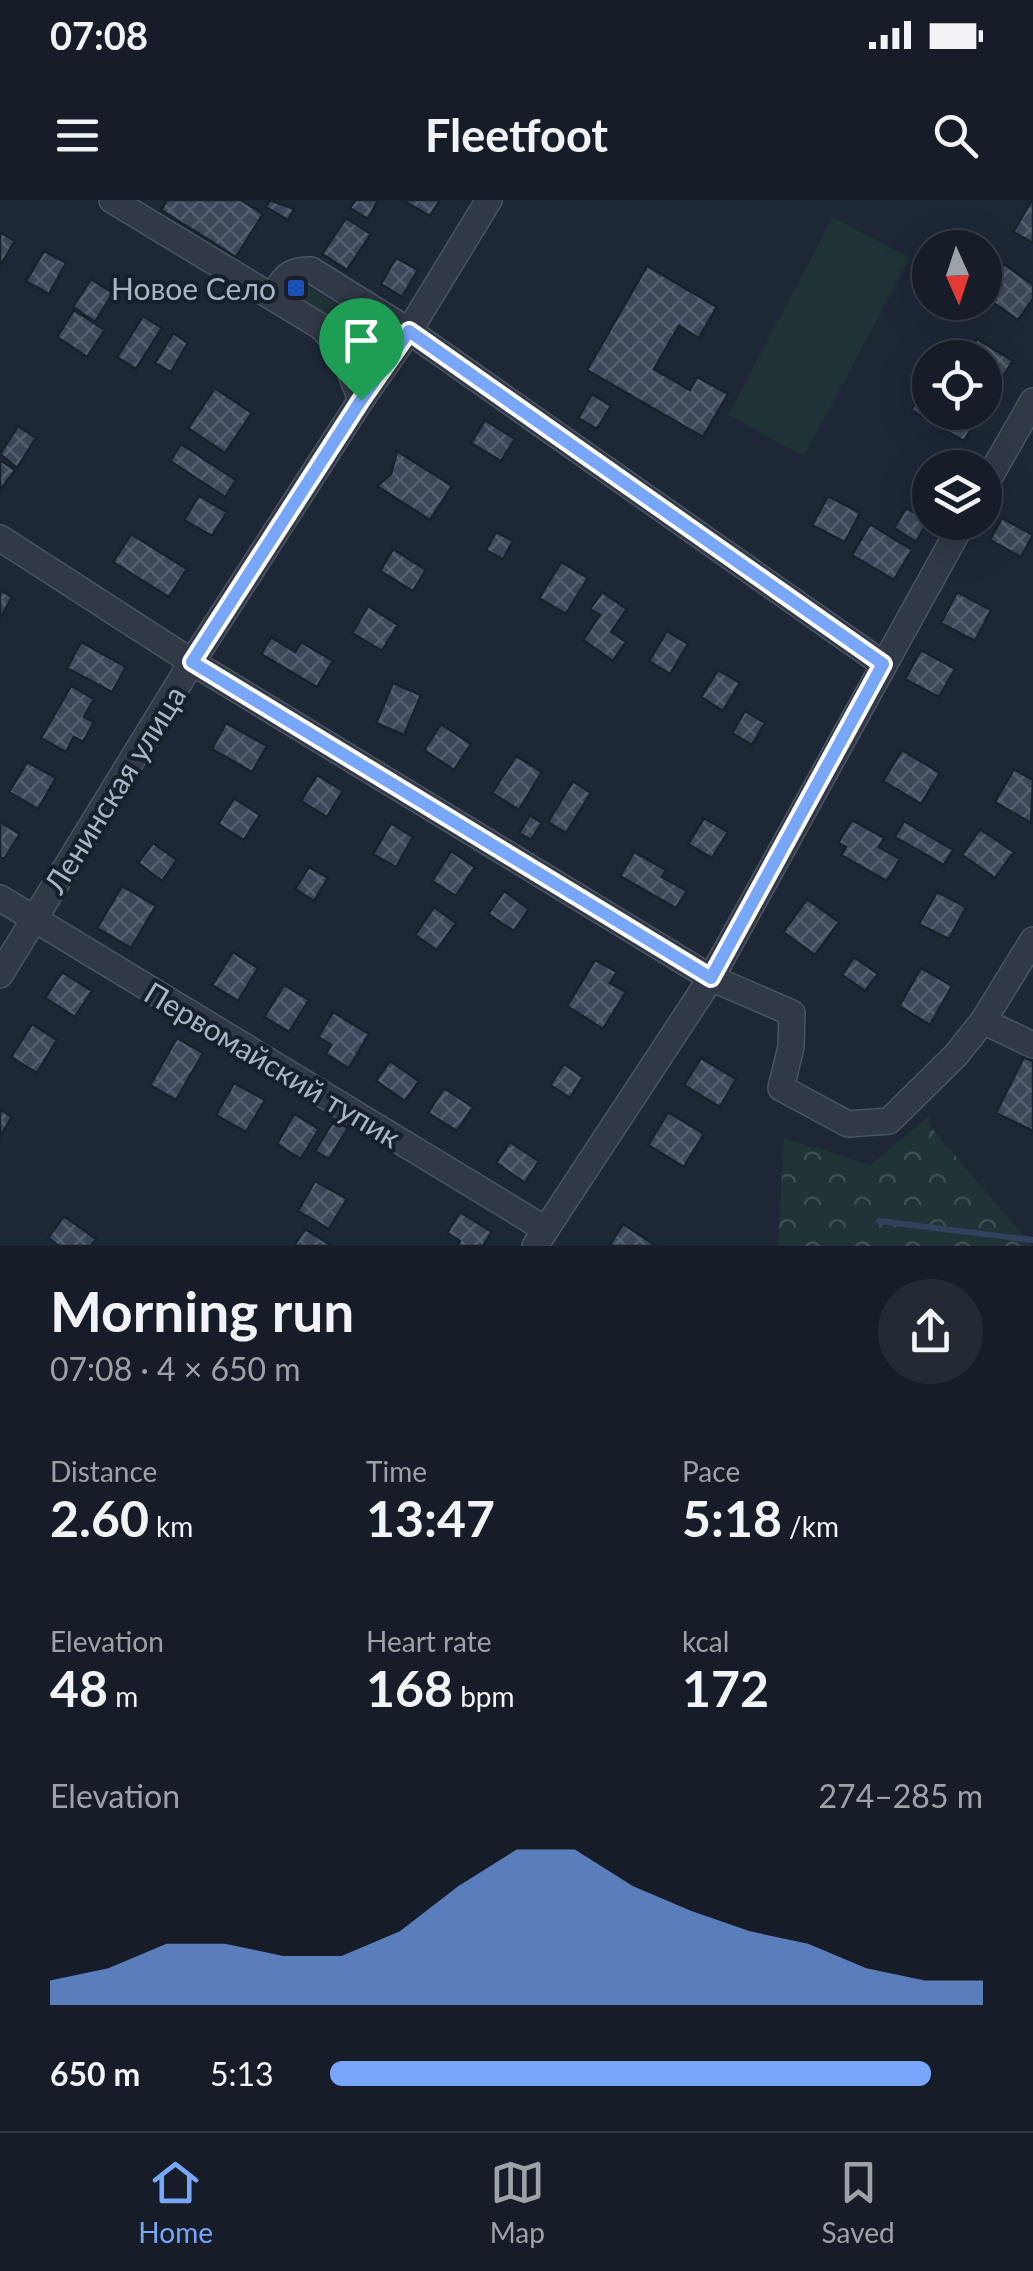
<!DOCTYPE html>
<meta charset="utf-8">
<style>
body{margin:0;font-family:Lato,sans-serif;background:#232a34;color:#f1f3f6;height:100vh;display:flex;flex-direction:column;font-size:38px;white-space:nowrap}
*{box-sizing:border-box;margin:0}
p{font-size:32px;color:#9ea2a8}
.icon{flex:none;width:55px;height:55px;fill:none;stroke:currentColor;stroke-width:2;stroke-linecap:round;stroke-linejoin:round}
.map{position:relative;height:1046px;overflow:hidden}
.drawer{display:flex;flex-direction:column;background:#161d28;flex:1}
.drawer>*{flex:none}
.needle{width:65px;rotate:177deg}
.buttons{position:absolute;left:912px;top:30px;display:grid;gap:20px}
.buttons a{display:grid;place-items:center;width:90px;height:90px;border-radius:50%;background:#161d28;box-shadow:0 10px 40px #0002,0 0 0 2px #353b45;font-size:50px}
.pin{position:absolute;display:grid;place-items:center;width:85px;height:85px;color:#fff;margin:-102px -42px;border-radius:50% 50% 50% 0;rotate:-45deg;box-shadow:0 0 10px #0007}
.pin .icon{rotate:45deg}
.round{display:grid;place-items:center;flex:none;width:105px;height:105px;border-radius:52px;background:#232a34}
.head{display:flex;align-items:center;justify-content:space-between;height:170px;padding:0 50px}
h1{font-size:55px;font-weight:700;line-height:75px}
.metrics{display:grid;grid-template-columns:repeat(3,1fr);gap:15px;height:170px;padding:10px 50px}
.metrics div{display:grid;align-content:center}
.metrics b{font-size:50px;font-weight:700}
.metrics small{font-size:28px;font-weight:400}
.metrics p{font-size:28px}
.chart{height:280px;padding:20px 50px}
.chart p{display:flex;justify-content:space-between}
.chart svg{width:100%;height:180px;margin-top:10px;fill:#78a6fb;opacity:.7}
ul{padding:0 50px;list-style:none;font-size:32px}
li{display:grid;grid-template-columns:160px 120px 1fr;align-items:center;height:75px}
li i{height:25px;border-radius:12px;background:#78a6fb}
.status{display:flex;justify-content:space-between;align-items:center;height:70px;padding:0 50px;background:#161d28;direction:ltr}
.status svg{height:28px;fill:currentColor}
header{display:flex;justify-content:space-between;align-items:center;height:130px;padding:0 50px;background:#161d28;font-size:45px;font-weight:700}
.tab-bar{display:flex;justify-content:space-around;align-items:center;height:140px;border-top:2px solid #353b45;background:#161d28;font-size:28px;color:#9ea2a8}
.tab-bar a{display:grid;justify-items:center;gap:5px}
.tab-bar .selected{color:#78a6fb}
.map>svg:first-child{display:block}
.grass{fill:url(#grass-tufts)}
.forest{fill:url(#forest-crowns)}
.pitch{fill:#203337}
.lines{fill:none;stroke-linecap:round;stroke-linejoin:round}
.stream{stroke:#30425e;stroke-width:6}
.building{fill:url(#building-cross-hatch);stroke:#19212d;stroke-width:2.5}
.minor-casing{stroke:#4c5462;stroke-width:28}
.minor{stroke:#313946;stroke-width:25}
.route-casing{stroke:#fff;stroke-width:20}
.route{stroke:#78a6fb;stroke-width:12}
.transit-dot{fill:#1a4fb4;stroke:#171f2b;stroke-width:4}
.labels{text-anchor:middle;dominant-baseline:central;stroke-width:8;stroke-linejoin:round;paint-order:stroke}
.poi-label{font-size:30px;fill:#abb4c4;stroke:#171f2b;text-anchor:end}
.street-label{font-size:30px;fill:#abb4c4;stroke:#171f2b}
</style>
<div class="status"><b>07:08</b><svg viewBox="0 0 49 12"><path d="M0 12V9h3v3zM5 12V6h3v6zM10 12V3h3v9zM15 12V0h3v12zM26 1h20v11H26zM47 4h2v5h-2z"/></svg></div>
<header><svg class="icon" aria-label="menu" viewBox="0 0 24 24"><path d="M4 6h16M4 12h16M4 18h16"/></svg>Fleetfoot<svg class="icon" aria-label="search" viewBox="0 0 24 24"><circle cx="10" cy="10" r="6"/><path d="M15 15l6 6"/></svg></header>
<div class="map">
<svg width="1033" height="1046" viewBox="0 0 1033 1046">
<defs>
<pattern id="grass-tufts" width="24" height="20" patternUnits="userSpaceOnUse" patternTransform="scale(2.5)"><rect width="24" height="20" fill="#203337"/><path d="M3 7l-1-3M5 7V3M7 7l1-3M15 17l-1-3M17 17v-4M19 17l1-3" fill="none" stroke="#3e4e52"/></pattern>
<pattern id="forest-crowns" width="20" height="18" patternUnits="userSpaceOnUse" patternTransform="scale(2.5)"><rect width="20" height="18" fill="#203337"/><path d="M2 6a3 3 0 1 1 6 0M12 15a3 3 0 1 1 6 0" fill="none" stroke="#3e4e52"/></pattern>
<pattern id="building-cross-hatch" width="8" height="8" patternUnits="userSpaceOnUse" patternTransform="scale(2.5)"><rect width="8" height="8" fill="#3c4759"/><path d="M0 0l8 8M0 8l8-8" fill="none" stroke="#565f6f"/></pattern>
</defs>
<rect width="100%" height="100%" fill="#1e2736"/>
<path class="grass" d="M 302,83 L 359,118 L 362,122 L 360,130 L 351,130 L 299,97 L 296,89 Z"/>
<path class="forest" d="M 930,915 L 929,925 L 1032,1046 L 778,1046 L 784,938 L 871,965 Z"/>
<path class="pitch" d="M 833,17 L 910,58 L 804,256 L 728,215 Z"/>
<g class="lines">
<path class="stream" d="M 879,1021 L 1033,1040"/>
</g>
<path class="building" d="M 167,0 L 241,0 L 263,14 L 236,57 L 161,10 Z
M 270,0 L 294,9 L 288,20 L 266,7 Z
M 355,0 L 378,0 L 368,19 L 350,8 Z
M 402,0 L 440,0 L 430,16 Z
M 1032,0 L 1033,0 L 1033,43 L 1013,32 Z
M 346,18 L 371,34 L 347,70 L 322,54 Z
M 0,32 L 15,41 L 0,66 Z
M 44,51 L 66,63 L 49,94 L 26,81 Z
M 396,58 L 418,70 L 402,97 L 381,84 Z
M 1004,64 L 1033,85 L 1033,99 L 1018,120 L 985,97 Z
M 647,66 L 717,107 L 699,138 L 679,126 L 654,169 L 690,190 L 697,177 L 728,194 L 703,237 L 587,170 Z
M 91,79 L 113,93 L 95,122 L 73,107 Z
M 74,110 L 105,130 L 87,157 L 57,137 Z
M 143,116 L 162,128 L 136,169 L 117,157 Z
M 173,133 L 188,143 L 171,172 L 155,163 Z
M 977,139 L 1013,161 L 994,190 L 985,184 L 985,158 L 965,158 Z
M 215,188 L 252,213 L 225,253 L 188,228 Z
M 922,192 L 930,196 L 930,212 L 957,212 L 975,223 L 964,241 L 911,210 Z
M 592,194 L 611,206 L 597,229 L 578,218 Z
M 485,220 L 515,239 L 501,261 L 471,243 Z
M 18,226 L 36,238 L 17,268 L 0,254 Z
M 181,244 L 236,280 L 225,297 L 170,261 Z
M 397,251 L 452,286 L 430,320 L 377,286 L 391,274 Z
M 0,260 L 15,270 L 0,291 Z
M 199,296 L 227,312 L 212,336 L 184,320 Z
M 828,296 L 860,313 L 845,342 L 812,325 Z
M 906,308 L 928,321 L 916,342 L 894,328 Z
M 1002,318 L 1033,335 L 1021,357 L 990,340 Z
M 870,324 L 912,350 L 894,380 L 852,355 Z
M 496,332 L 513,341 L 503,359 L 486,350 Z
M 131,334 L 187,369 L 169,397 L 113,362 Z
M 393,349 L 426,370 L 413,391 L 380,371 Z
M 561,362 L 588,378 L 566,414 L 539,398 Z
M 0,390 L 12,397 L 0,419 Z
M 602,392 L 627,409 L 611,432 L 626,442 L 613,461 L 583,440 L 600,415 L 590,409 Z
M 957,392 L 991,410 L 975,441 L 941,423 Z
M 368,406 L 398,425 L 382,451 L 352,433 Z
M 667,431 L 688,444 L 670,474 L 649,461 Z
M 271,437 L 295,452 L 301,442 L 333,461 L 317,487 L 261,454 Z
M 81,442 L 126,467 L 112,492 L 67,468 Z
M 921,450 L 955,469 L 939,497 L 905,479 Z
M 718,470 L 740,483 L 723,511 L 701,497 Z
M 393,483 L 421,495 L 404,535 L 376,523 Z
M 71,486 L 94,499 L 84,517 L 94,522 L 83,542 L 74,537 L 66,552 L 41,538 Z
M 745,511 L 765,523 L 752,545 L 732,533 Z
M 226,523 L 267,546 L 252,572 L 212,549 Z
M 441,524 L 471,544 L 454,570 L 424,550 Z
M 902,550 L 940,573 L 921,604 L 883,581 Z
M 516,556 L 542,572 L 519,610 L 492,593 Z
M 27,562 L 56,578 L 38,609 L 9,592 Z
M 1014,569 L 1033,580 L 1031,623 L 995,602 Z
M 317,575 L 343,591 L 327,617 L 301,601 Z
M 573,581 L 591,593 L 566,633 L 548,622 Z
M 234,598 L 260,615 L 244,640 L 218,624 Z
M 530,615 L 542,623 L 531,640 L 519,633 Z
M 704,618 L 728,632 L 712,658 L 688,644 Z
M 852,620 L 884,638 L 879,647 L 900,659 L 887,681 L 841,655 L 846,647 L 838,643 Z
M 904,621 L 953,650 L 944,665 L 895,637 Z
M 0,622 L 20,634 L 4,659 L 0,657 Z
M 391,623 L 413,637 L 396,667 L 373,654 Z
M 980,629 L 1014,652 L 995,678 L 962,655 Z
M 153,643 L 177,660 L 162,681 L 138,663 Z
M 451,651 L 475,667 L 456,696 L 432,681 Z
M 634,652 L 666,670 L 662,677 L 687,691 L 676,708 L 620,676 Z
M 309,667 L 328,678 L 314,701 L 295,689 Z
M 122,686 L 156,706 L 131,748 L 97,728 Z
M 504,691 L 529,709 L 514,731 L 488,714 Z
M 937,692 L 966,707 L 949,739 L 919,724 Z
M 807,699 L 839,722 L 815,755 L 783,732 Z
M 434,707 L 456,723 L 437,750 L 415,735 Z
M 233,752 L 258,768 L 238,801 L 212,785 Z
M 854,757 L 878,774 L 865,791 L 842,775 Z
M 595,760 L 617,772 L 610,783 L 626,792 L 603,829 L 567,806 Z
M 921,768 L 952,786 L 930,825 L 899,806 Z
M 62,772 L 92,791 L 75,817 L 45,798 Z
M 284,785 L 309,800 L 289,832 L 264,817 Z
M 333,812 L 369,834 L 349,868 L 326,854 L 331,845 L 318,837 Z
M 32,824 L 57,840 L 37,873 L 11,857 Z
M 177,838 L 203,853 L 176,900 L 150,885 Z
M 1024,857 L 1033,861 L 1033,931 L 996,913 Z
M 701,858 L 736,879 L 720,907 L 684,885 Z
M 390,861 L 419,881 L 405,901 L 376,881 Z
M 564,864 L 583,877 L 570,898 L 550,885 Z
M 234,883 L 265,900 L 246,932 L 216,915 Z
M 444,888 L 473,907 L 457,931 L 428,913 Z
M 0,909 L 12,917 L 0,937 Z
M 668,912 L 704,934 L 684,967 L 648,945 Z
M 294,914 L 319,929 L 301,959 L 277,944 Z
M 334,920 L 348,928 L 329,959 L 315,951 Z
M 510,942 L 539,961 L 525,983 L 496,963 Z
M 315,981 L 347,999 L 329,1029 L 298,1011 Z
M 460,1012 L 492,1032 L 483,1046 L 457,1046 L 460,1041 L 447,1033 Z
M 64,1016 L 96,1039 L 91,1046 L 59,1046 L 48,1038 Z
M 623,1024 L 655,1045 L 654,1046 L 609,1046 Z
M 305,1029 L 332,1046 L 294,1046 Z"/>
<g class="lines">
<defs>
<path id="minor" d="M 112,0 L 320,126 L 341,148 L 361,200
M 272,97 C 283,79 288,69 311,70 L 409,131 L 883,464
M 985,285 L 1033,201
M 0,338 L 192,462 L 711,778 L 792,813 L 791,847 L 781,888 L 848,924 L 889,921 L 956,855 L 983,821 L 1033,740
M 0,698 L 545,1029
M 0,775 L 192,462 L 361,200 L 409,131 L 489,0
M 983,821 L 1033,845
M 535,1046 L 711,778 L 963,322"/>
</defs>
<use href="#minor" class="minor-casing"/>
<use href="#minor" class="minor"/>
</g>
<g class="lines">
<defs>
<path id="route" d="M 409,131 L 883,464 L 711,778 L 192,462 L 361,200 Z"/>
</defs>
<use href="#route" class="route-casing"/>
<use href="#route" class="route"/>
</g>
<rect class="transit-dot" x="286" y="78" width="20" height="20" rx="5"/>
<g class="labels">
<g class="poi-label">
<text x="276" y="88">Новое Село</text>
</g>
<g class="street-label">
<text transform="translate(114 589) rotate(-58)">Ленинская улица</text>
<text transform="translate(273 864) rotate(31)">Первомайский тупик</text>
</g>
</g>
</svg>
<div class="buttons">
<a><svg class="needle" viewBox="-14 -14 28 28"><path d="M0-13l5 13h-10z" fill="#e53935"/><path d="M0 13l5-13h-10z" fill="#9ea2a8"/></svg></a>
<a><svg class="icon" aria-label="locate" viewBox="0 0 24 24"><circle cx="12" cy="12" r="6"/><path d="M12 2v4M12 18v4M2 12h4M18 12h4"/></svg></a>
<a><svg class="icon" aria-label="layers" viewBox="0 0 24 24"><path d="M12 4l9 5-9 5-9-5zM3 14l9 5 9-5"/></svg></a>
</div>
<div class="pin" style="left:361px;top:200px;background:#1e9e55"><svg class="icon" aria-label="arrive" viewBox="0 0 24 24"><path d="M6 21V4h12l-3 4 3 4H6"/></svg></div>
</div>
<section class="drawer">
<div class="head"><div><h1>Morning run</h1><p>07:08 · 4 × 650 m</p></div><a class="round"><svg class="icon" aria-label="share" viewBox="0 0 24 24"><path d="M12 15V3M7 8l5-5 5 5M5 13v7h14v-7"/></svg></a></div>
<div class="metrics">
<div><p>Distance</p><b>2.60<small> km</small></b></div>
<div><p>Time</p><b>13:47</b></div>
<div><p>Pace</p><b>5:18<small> /km</small></b></div>
</div>
<div class="metrics">
<div><p>Elevation</p><b>48<small> m</small></b></div>
<div><p>Heart rate</p><b>168<small> bpm</small></b></div>
<div><p>kcal</p><b>172</b></div>
</div>
<div class="chart"><p><span>Elevation</span>274–285 m</p>
<svg viewBox="0 0 160 44" preserveAspectRatio="none"><path d="M0 44V38L10 35L20 29L30 29L40 32L50 32L60 26L70 15L80 6L90 6L100 15L110 21L120 26L130 29L140 35L150 38L160 38V44z"/></svg>
</div>
<ul>
<li><b>650 m</b>5:13<i style="width:92%"></i></li>
</ul>
</section>
<nav class="tab-bar">
<a class="selected"><svg class="icon" aria-label="home" viewBox="0 0 24 24"><path d="M3 11l9-7 9 7M6 9v11h12V9"/></svg>Home</a>
<a><svg class="icon" aria-label="map" viewBox="0 0 24 24"><path d="M3 6l6-2 6 2 6-2v14l-6 2-6-2-6 2zM9 4v14M15 6v14"/></svg>Map</a>
<a><svg class="icon" aria-label="saved" viewBox="0 0 24 24"><path d="M7 4h10v16l-5-4-5 4z"/></svg>Saved</a>
</nav>
